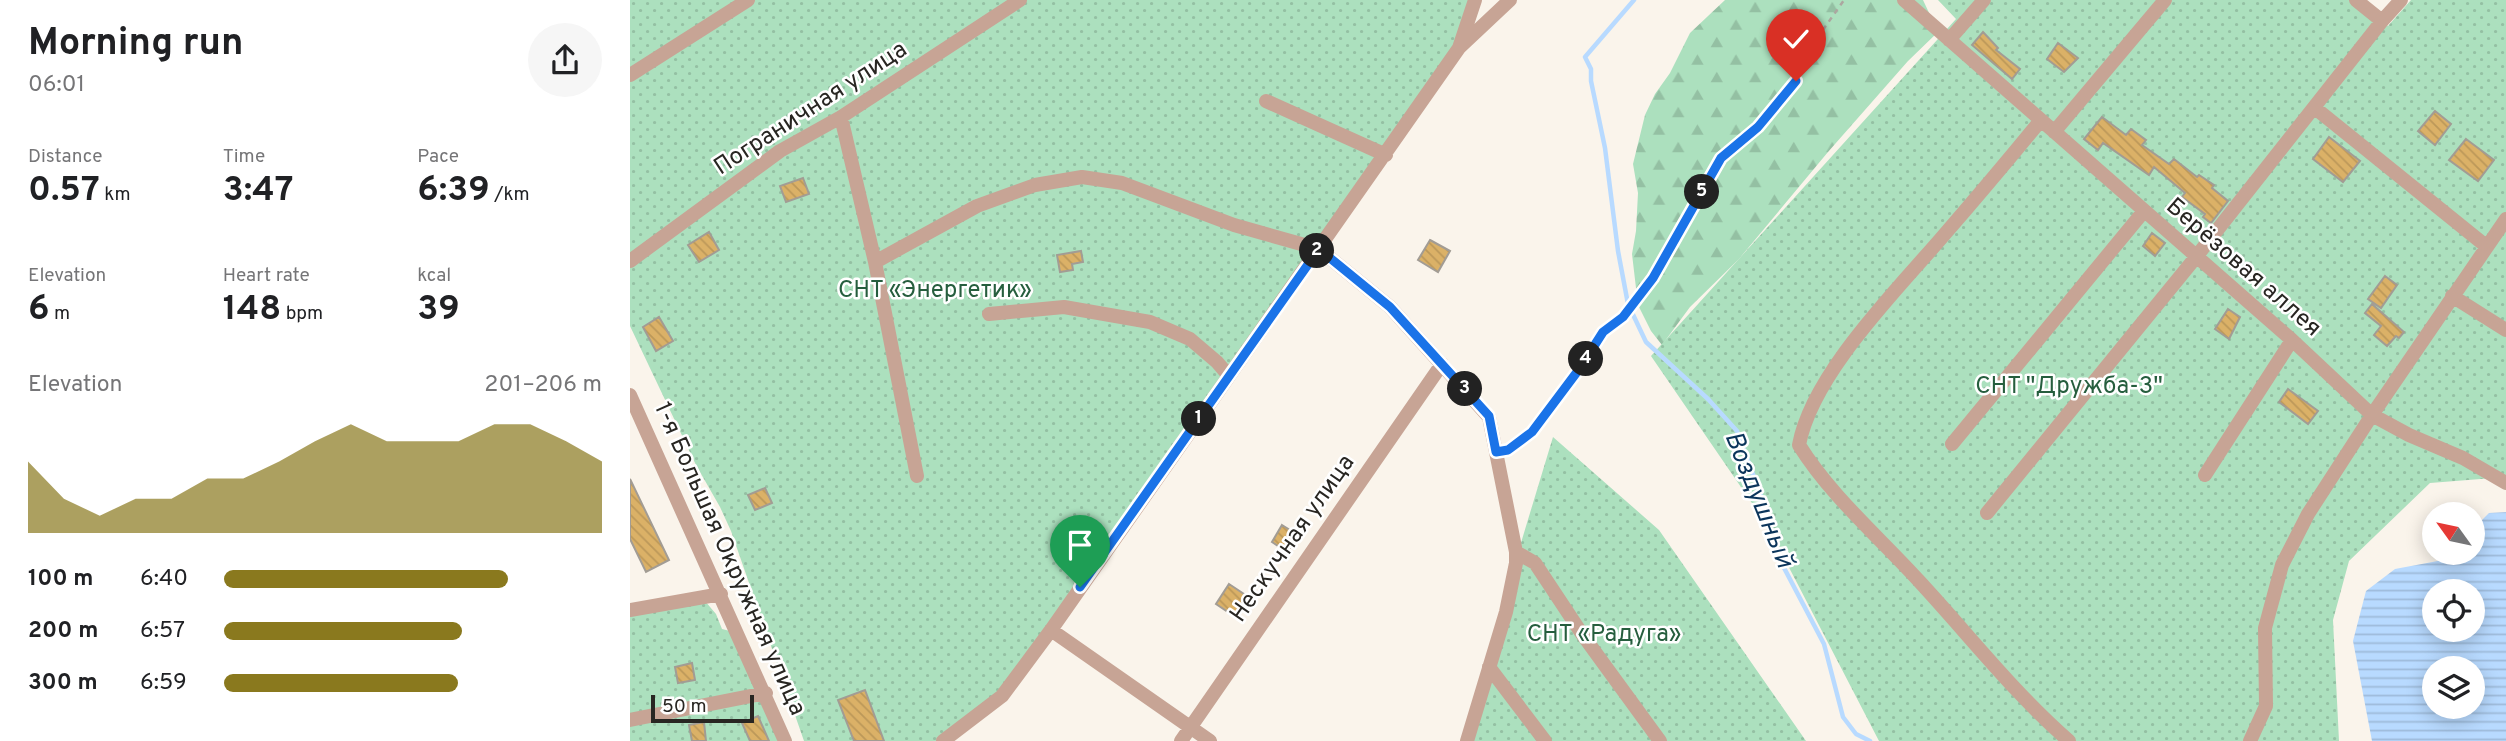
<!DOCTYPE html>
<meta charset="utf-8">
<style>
body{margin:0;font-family:Overpass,sans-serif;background:#f6f6f6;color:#202124;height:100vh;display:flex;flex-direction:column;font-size:26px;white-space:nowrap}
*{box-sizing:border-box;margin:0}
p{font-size:23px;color:#757577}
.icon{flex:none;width:38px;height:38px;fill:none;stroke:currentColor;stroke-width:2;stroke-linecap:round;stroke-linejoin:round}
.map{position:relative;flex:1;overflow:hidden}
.sheet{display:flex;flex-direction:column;background:#fff;width:630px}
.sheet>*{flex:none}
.needle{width:46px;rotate:303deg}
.buttons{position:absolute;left:1792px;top:502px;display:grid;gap:14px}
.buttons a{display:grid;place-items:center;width:63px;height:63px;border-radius:50%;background:#fff;box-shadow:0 4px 18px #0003;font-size:35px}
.scale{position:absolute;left:21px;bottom:18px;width:103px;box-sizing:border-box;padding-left:7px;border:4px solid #282622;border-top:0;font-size:19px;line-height:24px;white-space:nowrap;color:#282622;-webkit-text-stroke:5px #fff;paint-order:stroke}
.pin{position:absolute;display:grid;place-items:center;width:60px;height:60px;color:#fff;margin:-72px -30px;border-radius:50% 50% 50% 0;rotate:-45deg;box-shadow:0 0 7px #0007}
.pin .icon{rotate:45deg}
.km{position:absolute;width:35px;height:35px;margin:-18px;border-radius:50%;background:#222;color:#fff;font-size:19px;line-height:35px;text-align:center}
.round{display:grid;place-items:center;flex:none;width:74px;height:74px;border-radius:37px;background:#f6f6f6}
.overview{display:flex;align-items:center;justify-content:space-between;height:119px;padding:0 28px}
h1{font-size:38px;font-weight:700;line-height:52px}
.figures{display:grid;grid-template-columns:repeat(3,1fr);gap:10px;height:119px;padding:7px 28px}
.figures div{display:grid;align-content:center}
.figures b{font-size:35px;font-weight:700}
.figures small{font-size:19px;font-weight:400}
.figures p{font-size:19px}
.chart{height:196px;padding:14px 28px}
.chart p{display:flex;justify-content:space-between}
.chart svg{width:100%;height:126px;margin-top:7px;fill:#8a791e;opacity:.7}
ul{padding:0 28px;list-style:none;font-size:23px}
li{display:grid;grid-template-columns:112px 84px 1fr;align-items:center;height:52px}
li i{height:18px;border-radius:9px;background:#8a791e}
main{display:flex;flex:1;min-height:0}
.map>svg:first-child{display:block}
.forest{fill:url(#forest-firs)}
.garden{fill:url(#garden-dots)}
.water{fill:url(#water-rules);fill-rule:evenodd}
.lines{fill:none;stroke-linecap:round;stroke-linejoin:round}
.stream{stroke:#b8daff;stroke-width:4.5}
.building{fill:url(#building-back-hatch);stroke:#a29c94;stroke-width:2}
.path{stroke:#aca7a0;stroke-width:2.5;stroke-dasharray:5 5;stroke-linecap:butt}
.minor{stroke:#c7a495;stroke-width:14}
.route-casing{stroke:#fff;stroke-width:14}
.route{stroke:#1a73e8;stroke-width:9}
.labels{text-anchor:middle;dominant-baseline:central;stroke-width:5;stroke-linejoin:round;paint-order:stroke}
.street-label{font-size:24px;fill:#282622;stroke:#fff}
.park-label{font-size:24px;fill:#265e3e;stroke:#fff}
.water-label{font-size:26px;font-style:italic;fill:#0b355b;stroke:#fff}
</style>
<main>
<section class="sheet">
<div class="overview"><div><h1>Morning run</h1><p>06:01</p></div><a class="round"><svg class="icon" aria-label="share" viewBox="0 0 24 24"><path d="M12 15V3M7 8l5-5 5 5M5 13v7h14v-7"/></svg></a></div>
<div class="figures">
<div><p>Distance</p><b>0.57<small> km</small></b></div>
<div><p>Time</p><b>3:47</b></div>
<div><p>Pace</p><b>6:39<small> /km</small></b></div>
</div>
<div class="figures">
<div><p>Elevation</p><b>6<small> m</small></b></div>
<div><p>Heart rate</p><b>148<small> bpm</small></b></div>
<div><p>kcal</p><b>39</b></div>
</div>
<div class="chart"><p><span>Elevation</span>201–206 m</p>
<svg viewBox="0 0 160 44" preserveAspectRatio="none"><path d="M0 44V19L10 32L20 38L30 32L40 32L50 25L60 25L70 19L80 12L90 6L100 12L110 12L120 12L130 6L140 6L150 12L160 19V44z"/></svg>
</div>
<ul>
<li><b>100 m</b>6:40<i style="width:75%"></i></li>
<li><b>200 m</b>6:57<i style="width:63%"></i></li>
<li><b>300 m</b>6:59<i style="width:62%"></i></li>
</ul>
</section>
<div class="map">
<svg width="1876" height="741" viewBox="0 0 1876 741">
<defs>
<pattern id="forest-firs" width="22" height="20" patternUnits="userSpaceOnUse" patternTransform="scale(1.75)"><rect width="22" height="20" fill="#ace0be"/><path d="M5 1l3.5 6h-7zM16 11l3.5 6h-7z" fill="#94c0a3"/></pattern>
<pattern id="garden-dots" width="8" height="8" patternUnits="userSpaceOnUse" patternTransform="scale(1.75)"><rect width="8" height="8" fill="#ace0be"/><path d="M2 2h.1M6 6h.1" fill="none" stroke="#94c0a3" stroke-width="1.8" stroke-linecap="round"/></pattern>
<pattern id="water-rules" width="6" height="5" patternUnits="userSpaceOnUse" patternTransform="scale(1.75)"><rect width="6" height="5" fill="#b8daff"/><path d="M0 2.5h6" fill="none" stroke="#9ebbda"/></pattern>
<pattern id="building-back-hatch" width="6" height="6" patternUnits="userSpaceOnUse" patternTransform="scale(1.75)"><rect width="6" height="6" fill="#dbb167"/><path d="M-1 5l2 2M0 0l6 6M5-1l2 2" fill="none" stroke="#bc9859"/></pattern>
</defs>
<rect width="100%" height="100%" fill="#faf4eb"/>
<path class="forest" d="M 1095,0 L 1293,0 L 1308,32 L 1278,61 L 1198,152 L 1109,259 L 1060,307 L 1032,345 L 1021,331 L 1008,305 L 1002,254 L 1006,231 L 1008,193 L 1003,164 L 1015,115 L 1025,94 L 1040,73 L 1060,33 Z"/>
<path class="garden" d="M 0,0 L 841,0 L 823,53 L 397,670 L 312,741 L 174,741 L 101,531 L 90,507 L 66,465 L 0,326 Z
M 1308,0 L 1727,0 L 1758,26 L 1781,0 L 1876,0 L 1876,477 L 1800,483 L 1719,561 L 1703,620 L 1709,741 L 1249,741 L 1137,525 L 1021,356 L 1326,19 Z
M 923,437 L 1029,530 L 1176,741 L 831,741 Z
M 69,594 L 86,614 L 92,629 L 100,631 L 148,741 L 0,741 L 0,610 Z"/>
<path class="water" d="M 1876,512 L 1876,741 L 1742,741 L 1723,641 L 1736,591 L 1765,569 L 1813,560 L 1820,553 L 1843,553 L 1843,529 L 1859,513 ZM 1804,592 L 1843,592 L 1843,630 L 1804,630 ZM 1804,668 L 1843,668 L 1843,707 L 1804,707 Z"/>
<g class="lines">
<path class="stream" d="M 1004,0 L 955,57 L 961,69 L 961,81 L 975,148 L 988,251 L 998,304 L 1016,342 L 1078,399 L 1107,431 L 1134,504 L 1142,545 L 1194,644 L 1213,717 L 1226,734 L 1240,741"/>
</g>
<path class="building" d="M 1353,32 L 1368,48 L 1366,50 L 1390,69 L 1382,79 L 1342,45 Z
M 1428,43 L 1448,58 L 1434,72 L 1417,59 Z
M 1805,111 L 1821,124 L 1805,145 L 1788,131 Z
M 1472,117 L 1496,135 L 1501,129 L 1516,140 L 1512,145 L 1539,164 L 1544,159 L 1567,177 L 1569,175 L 1584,185 L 1582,188 L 1598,201 L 1581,223 L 1573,217 L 1575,214 L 1552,197 L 1555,193 L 1524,167 L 1519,175 L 1473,143 L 1468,150 L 1454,139 Z
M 1699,137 L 1730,161 L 1713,182 L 1683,159 Z
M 1836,139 L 1864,160 L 1848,181 L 1819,160 Z
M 173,178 L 179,194 L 156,202 L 150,186 Z
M 79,232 L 89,250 L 69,262 L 58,245 Z
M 1522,233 L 1535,243 L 1525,256 L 1513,246 Z
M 800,240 L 820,251 L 808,272 L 788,260 Z
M 451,251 L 453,262 L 442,264 L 443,270 L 430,272 L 427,255 Z
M 1755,276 L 1767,285 L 1751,308 L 1738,299 Z
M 1742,304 L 1774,332 L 1769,338 L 1766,336 L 1757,346 L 1744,335 L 1751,326 L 1735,313 Z
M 1598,309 L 1610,317 L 1599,339 L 1585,329 Z
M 29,317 L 43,341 L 26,351 L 13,327 Z
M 1658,389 L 1688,411 L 1678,424 L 1649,402 Z
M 0,479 L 39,560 L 16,572 L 0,539 Z
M 135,488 L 142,503 L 125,510 L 118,495 Z
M 652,525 L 668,535 L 657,552 L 642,542 Z
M 599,584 L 617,596 L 604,616 L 586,604 Z
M 62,663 L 65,680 L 48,683 L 45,667 Z
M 235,690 L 254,741 L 224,741 L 208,700 Z
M 128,716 L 139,741 L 120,741 L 112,723 Z
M 74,722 L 76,741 L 62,741 L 59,725 Z"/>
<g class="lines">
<path class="path" d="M 879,450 L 902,432 L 963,349 L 973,332 L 993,317 L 1023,278 L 1091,158 L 1128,127 L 1152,99 L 1166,81 L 1188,37 L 1214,0"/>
<path class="minor" d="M 1274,0 L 1662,340 L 1742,415 L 1876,219
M 1752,21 L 1771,0
M 1319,40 L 1354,0
M 830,47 L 880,0
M 0,75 L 118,0
M 636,101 L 756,155
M 1685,108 L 1856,246
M 211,117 L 245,262 L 287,476
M 1411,120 C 1379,159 1347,197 1314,235 C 1267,290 1182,374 1169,445 C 1200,495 1250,538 1289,581 C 1339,635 1384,693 1439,741
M 1424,132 L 1535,0
M 0,261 L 150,151 L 211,117 L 390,0
M 245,262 L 347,206 L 405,185 L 452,177 L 492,183 L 604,225 L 689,249 L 760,307 L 859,417 L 886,552 L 886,563 L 876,612 L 837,741
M 1822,296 L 1876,330
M 359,314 L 434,307 L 520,322 L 560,339 L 587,362 L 599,376
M 0,395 L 155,741
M 1322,444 L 1514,211
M 1575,475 L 1662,340
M 1357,513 L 1566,257 L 1752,21 L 1726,0
M 886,552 L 905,563 L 952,634 L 1030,741
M 0,610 L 91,594
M 421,630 L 580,741
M 859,667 L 915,741
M 0,720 L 136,693
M 313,741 L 372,696 L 421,630 L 829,48 L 845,0
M 551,741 L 812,364
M 1620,741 L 1636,706 L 1635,628 L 1652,565 L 1678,514 L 1742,415 L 1779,435 L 1833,458 L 1876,483"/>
</g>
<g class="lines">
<defs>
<path id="route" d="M 450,587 L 689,249 L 760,307 L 859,416 L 866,452 L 878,450 L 902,432 L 950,368 L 973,332 L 993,317 L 1023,278 L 1091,158 L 1128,127 L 1166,81"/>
</defs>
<use href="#route" class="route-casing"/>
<use href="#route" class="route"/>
</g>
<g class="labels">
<g class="street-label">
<text transform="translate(181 109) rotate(-33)">Пограничная улица</text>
<text transform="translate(1613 268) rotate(41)">Берёзовая аллея</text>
<text transform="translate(663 539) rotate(-55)">Нескучная улица</text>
<text transform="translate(99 559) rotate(66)">1-я Большая Окружная улица</text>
</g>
<g class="park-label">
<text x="305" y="291">СНТ «Энергетик»</text>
<text x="1439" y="387">СНТ "Дружба-3"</text>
<text x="974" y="635">СНТ «Радуга»</text>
</g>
<g class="water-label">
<text transform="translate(1128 500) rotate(68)">Воздушный</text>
</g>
</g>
</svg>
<div class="buttons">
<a><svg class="needle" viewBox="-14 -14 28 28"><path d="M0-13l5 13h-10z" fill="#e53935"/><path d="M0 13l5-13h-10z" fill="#757577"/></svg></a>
<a><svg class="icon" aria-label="locate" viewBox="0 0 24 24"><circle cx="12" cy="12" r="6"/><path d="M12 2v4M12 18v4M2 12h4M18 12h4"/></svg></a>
<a><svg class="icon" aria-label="layers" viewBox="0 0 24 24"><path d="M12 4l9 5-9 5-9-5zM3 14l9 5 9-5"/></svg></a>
</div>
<div class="scale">50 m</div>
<div class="pin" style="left:450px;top:587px;background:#1e9e55"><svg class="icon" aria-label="arrive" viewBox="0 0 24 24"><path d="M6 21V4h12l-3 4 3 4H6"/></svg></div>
<div class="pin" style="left:1166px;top:81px;background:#d93025"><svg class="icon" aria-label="check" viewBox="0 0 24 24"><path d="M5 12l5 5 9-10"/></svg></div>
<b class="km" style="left:569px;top:419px">1</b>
<b class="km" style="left:687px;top:251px">2</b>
<b class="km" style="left:835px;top:389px">3</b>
<b class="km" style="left:956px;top:359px">4</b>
<b class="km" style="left:1072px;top:192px">5</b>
</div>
</main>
